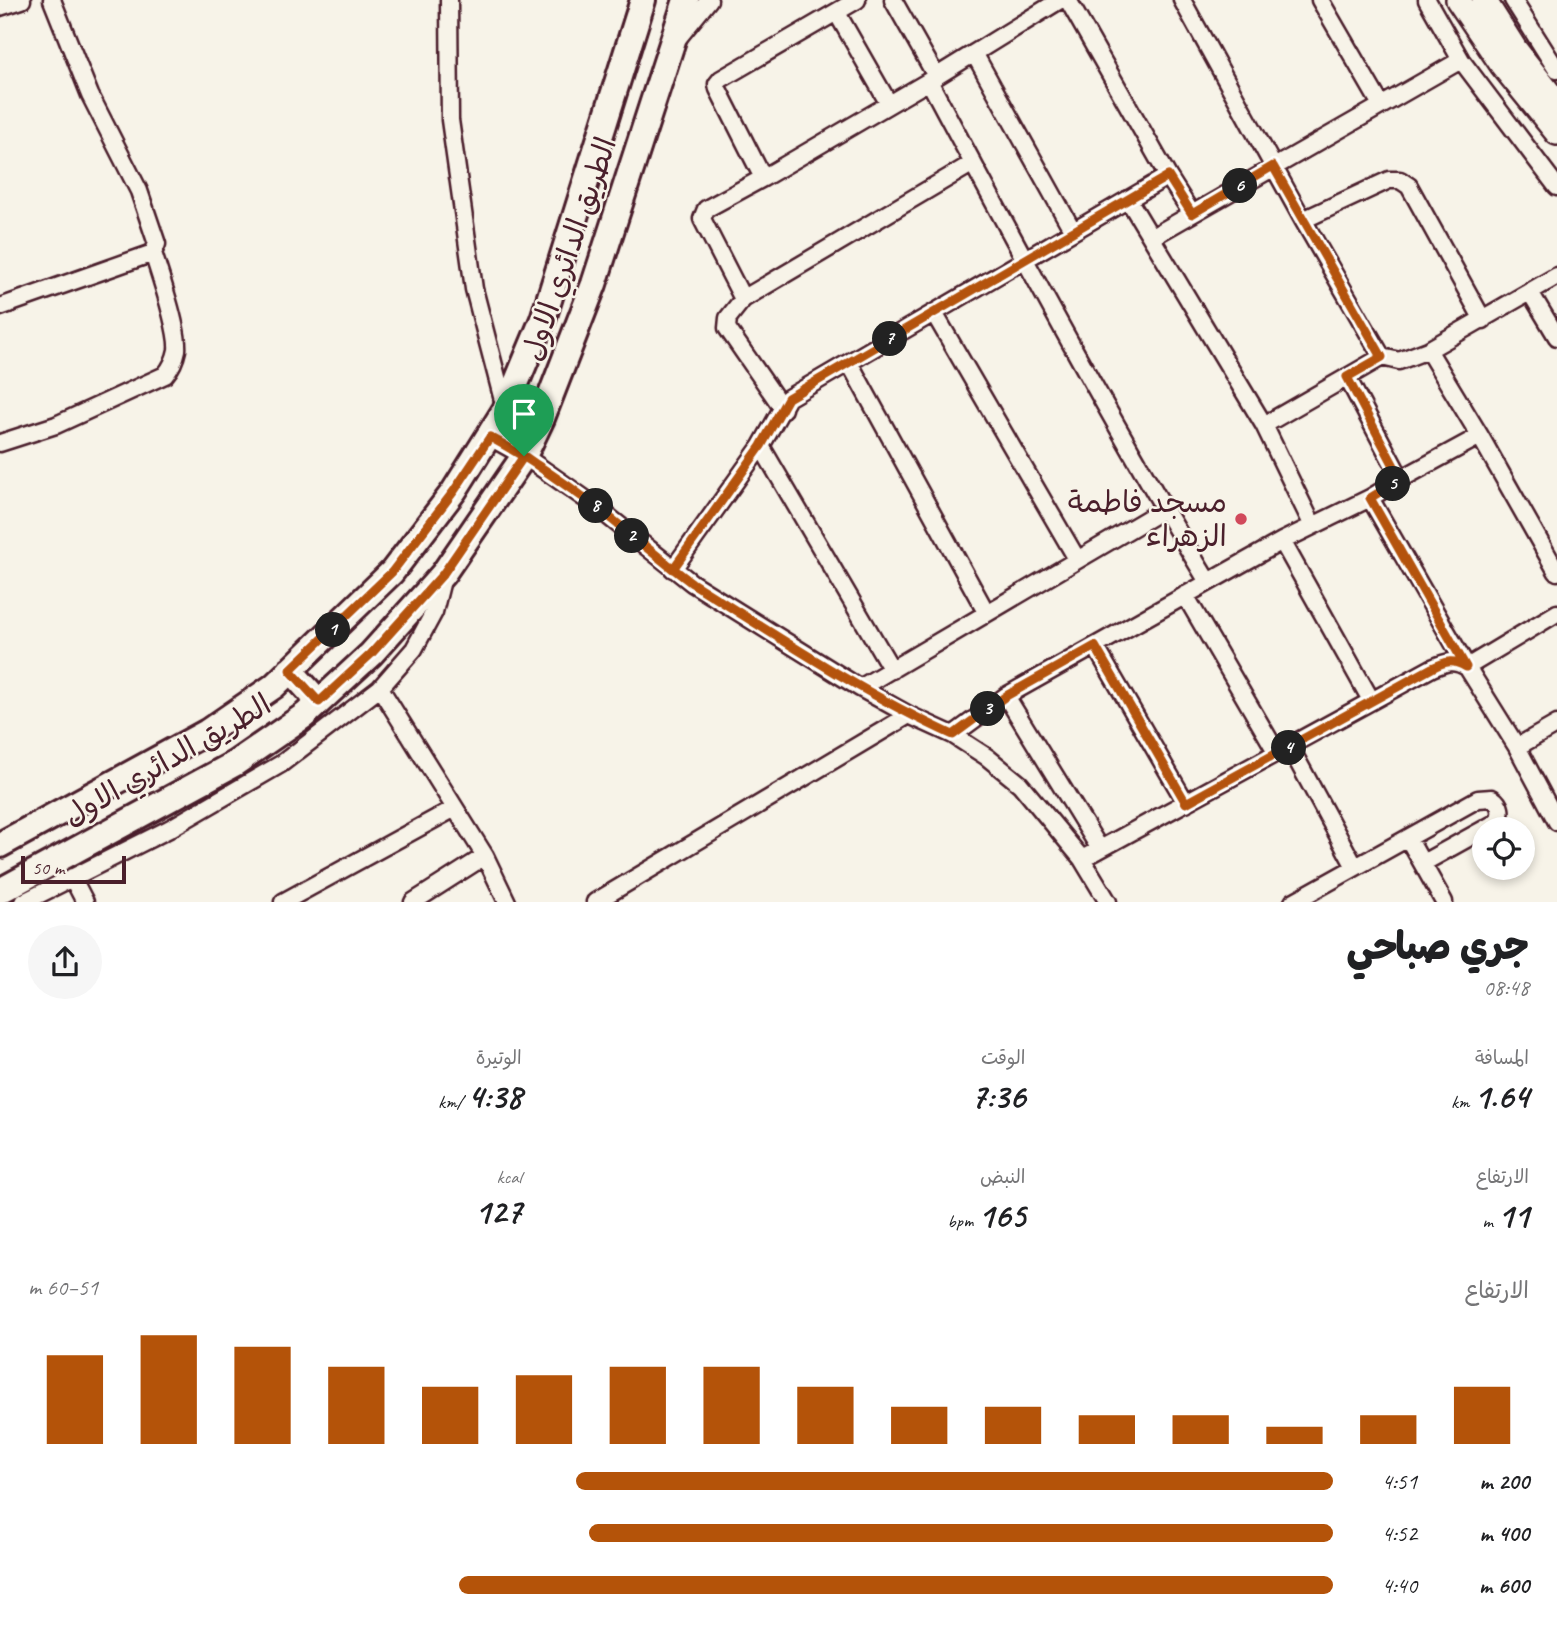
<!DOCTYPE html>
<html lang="ar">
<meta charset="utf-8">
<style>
body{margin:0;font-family:Caveat,"Playpen Sans Arabic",sans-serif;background:#f6f6f6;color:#202124;direction:rtl;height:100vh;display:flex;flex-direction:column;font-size:26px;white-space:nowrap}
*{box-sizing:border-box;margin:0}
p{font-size:23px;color:#757577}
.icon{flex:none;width:38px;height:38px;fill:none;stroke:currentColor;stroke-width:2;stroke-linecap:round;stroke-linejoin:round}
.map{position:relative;height:902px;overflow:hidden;direction:ltr}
.side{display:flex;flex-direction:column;background:#fff;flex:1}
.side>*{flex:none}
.tools{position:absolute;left:1472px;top:817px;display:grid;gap:14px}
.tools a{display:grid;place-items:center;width:63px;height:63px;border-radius:50%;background:#fff;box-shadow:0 4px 10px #0003;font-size:35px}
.scale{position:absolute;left:21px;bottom:18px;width:105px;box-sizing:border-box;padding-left:7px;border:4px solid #4a1f2b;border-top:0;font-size:19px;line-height:24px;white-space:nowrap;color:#4a1f2b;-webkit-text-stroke:5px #f7f3e8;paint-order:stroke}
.pin{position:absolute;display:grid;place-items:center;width:60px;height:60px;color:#fff;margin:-72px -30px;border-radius:50% 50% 50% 0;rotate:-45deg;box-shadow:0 0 7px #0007}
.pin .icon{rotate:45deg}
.km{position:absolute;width:35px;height:35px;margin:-18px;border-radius:50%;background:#222;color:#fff;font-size:19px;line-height:35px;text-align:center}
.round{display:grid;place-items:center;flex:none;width:74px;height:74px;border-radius:37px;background:#f6f6f6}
.overview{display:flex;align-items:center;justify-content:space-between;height:119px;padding:0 28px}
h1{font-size:38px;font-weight:800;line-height:52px}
.figures{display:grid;grid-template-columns:repeat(3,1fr);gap:10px;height:119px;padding:7px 28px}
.figures div{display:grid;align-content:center}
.figures b{font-size:35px;font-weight:800}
.figures small{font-size:19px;font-weight:400}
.figures p{font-size:19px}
.chart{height:196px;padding:14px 28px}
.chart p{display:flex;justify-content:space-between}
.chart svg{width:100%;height:126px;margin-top:7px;stroke:#b45309;stroke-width:6}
ul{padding:0 28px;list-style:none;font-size:23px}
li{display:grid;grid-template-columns:112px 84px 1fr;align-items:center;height:52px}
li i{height:18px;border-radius:9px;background:#b45309}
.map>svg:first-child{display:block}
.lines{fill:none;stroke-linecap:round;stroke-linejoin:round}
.street-casing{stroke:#4a1f2b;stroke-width:21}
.secondary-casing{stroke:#4a1f2b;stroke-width:28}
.primary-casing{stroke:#4a1f2b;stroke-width:30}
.street{stroke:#f7f3e8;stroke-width:16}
.secondary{stroke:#f7f3e8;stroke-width:23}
.primary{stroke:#f7f3e8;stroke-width:24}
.route-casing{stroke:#fff;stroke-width:14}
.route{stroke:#b45309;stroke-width:9}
.poi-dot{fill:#d1495b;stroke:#f7f3e8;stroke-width:2.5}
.labels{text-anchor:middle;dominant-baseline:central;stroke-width:5;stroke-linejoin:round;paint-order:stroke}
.street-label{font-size:30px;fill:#4a1f2b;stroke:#f7f3e8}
.poi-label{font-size:30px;fill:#4a1f2b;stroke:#f7f3e8;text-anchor:end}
</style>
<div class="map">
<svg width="1557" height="902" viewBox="0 0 1557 902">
<rect width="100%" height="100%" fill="#f7f3e8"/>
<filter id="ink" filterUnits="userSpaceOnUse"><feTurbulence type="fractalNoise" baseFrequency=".0143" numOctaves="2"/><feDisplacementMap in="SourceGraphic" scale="14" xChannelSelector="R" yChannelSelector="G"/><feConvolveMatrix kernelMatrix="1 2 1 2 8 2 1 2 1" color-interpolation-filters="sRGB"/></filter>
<g filter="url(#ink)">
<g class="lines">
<defs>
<path id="street" d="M 449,0 L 450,120 L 474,289 L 505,408
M 893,0 L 936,76
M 1068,0 L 1168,176 L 1192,214
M 1182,0 L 1303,220 L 1382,357 L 1399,361 L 1428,350 L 1557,276
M 1320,0 L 1381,105
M 1427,0 L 1461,60 L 1557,187
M 1513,0 L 1557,70
M 0,7 L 22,0
M 837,13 L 889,104
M 679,37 L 709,0
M 974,53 L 1073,231
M 929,81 C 1019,250 1109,418 1208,582
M 763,178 L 718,89 L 717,84 L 721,79 L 857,0
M 1128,199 L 1264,425 L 1313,526
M 1303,220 L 1389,180 L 1400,180 L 1409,186 L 1483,320
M 1152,237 L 1461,60
M 1530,292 L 1557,337
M 743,299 L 973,163
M 0,307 L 153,253
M 934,313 L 1077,559
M 1428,350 L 1480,436 L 1557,572
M 850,364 L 986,612
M 1347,377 L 1401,479
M 783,409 L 727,328 L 728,318 L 743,299 L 702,219 L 706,209 L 763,178 L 929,81 L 1060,0
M 1264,425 L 1382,357
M 490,437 L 524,456 L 594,505 L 692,583 L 860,688 L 909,715 L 953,735 L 987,757 L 1020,784 L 1082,859 L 1108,902
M 0,443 L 56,425 L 165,375 C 171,368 175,360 177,350 C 179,330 160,275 153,253 L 157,244 L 139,191 L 90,95 L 52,0
M 761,446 L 892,670
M 1370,498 L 1467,667 L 1517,747 L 1557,822
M 1282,541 L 1371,700
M 673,569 L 761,446 L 788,398 L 1168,176
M 1185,595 L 1277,753
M 1095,646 L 1186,803
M 1467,667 L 1557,613
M 380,688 L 485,856 L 507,902
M 860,688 L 1164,509
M 1006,696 L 1100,849
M 953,735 L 1006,696 L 1282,541 L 1370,498 L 1401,479 L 1480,436
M 1290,747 L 1355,867
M 1517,747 L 1557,724
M 1408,838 L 1444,902
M 1082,859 L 1432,668 C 1446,662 1453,659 1467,667
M 72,877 L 85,902
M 24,902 L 169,829 L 281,764 L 380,688 L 414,649 L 434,612 L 442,580
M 283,902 L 455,808
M 413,902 L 485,856
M 595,902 L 909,715
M 1293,902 L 1478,799 L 1492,798 C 1501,804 1503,813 1497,822 L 1423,863"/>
<path id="secondary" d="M 1458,0 L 1502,65 L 1557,133
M 1484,0 L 1515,49 L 1557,103"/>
<path id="primary" d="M 290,670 L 319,702
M 0,845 L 207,732 L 274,686 L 392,572 L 454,491 L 505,410 L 543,319 L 643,0
M 0,891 L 234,764 L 305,715 L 371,654 L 443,574 L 524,456 L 542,418 L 594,284 L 686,0"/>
</defs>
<use href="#street" class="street-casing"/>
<use href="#secondary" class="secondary-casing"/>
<use href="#primary" class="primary-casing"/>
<use href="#street" class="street"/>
<use href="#secondary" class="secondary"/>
<use href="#primary" class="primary"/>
</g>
</g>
<g class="lines" filter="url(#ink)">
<defs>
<path id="route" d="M 524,456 L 443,574 L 371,654 L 319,702 L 290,670 L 392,572 L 454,491 L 490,437 C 527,457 561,480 594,505 C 627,530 658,558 692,583 C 777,636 861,693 953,735 L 1006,696 L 1095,646 L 1186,803 L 1432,668 C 1446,661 1453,659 1466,667 L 1370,498 L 1401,479 L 1347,377 L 1382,357 L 1273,166 L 1192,214 L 1168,176 L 788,398 L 761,446 L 673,569 L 594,505 L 524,456"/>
</defs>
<use href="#route" class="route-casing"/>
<use href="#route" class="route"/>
</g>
<circle class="poi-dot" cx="1241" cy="519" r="7"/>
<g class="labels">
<g class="street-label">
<text transform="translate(569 249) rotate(-71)">الطريق الدائري الاول</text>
<text transform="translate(167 760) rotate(-30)">الطريق الدائري الاول</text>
</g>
<g class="poi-label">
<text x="1227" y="502">مسجد فاطمة<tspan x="1227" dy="34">الزهراء</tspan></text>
</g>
</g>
</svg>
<div class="tools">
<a><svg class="icon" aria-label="locate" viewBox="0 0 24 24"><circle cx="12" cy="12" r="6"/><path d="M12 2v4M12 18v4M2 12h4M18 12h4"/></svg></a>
</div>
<div class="scale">50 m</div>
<div class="pin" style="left:524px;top:456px;background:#1e9e55"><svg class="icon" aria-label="arrive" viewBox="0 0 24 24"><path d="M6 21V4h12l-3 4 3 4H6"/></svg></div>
<b class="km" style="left:333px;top:630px">1</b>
<b class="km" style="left:632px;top:536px">2</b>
<b class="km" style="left:988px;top:709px">3</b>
<b class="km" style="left:1289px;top:748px">4</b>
<b class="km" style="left:1393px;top:484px">5</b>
<b class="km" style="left:1240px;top:186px">6</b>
<b class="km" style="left:890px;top:339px">7</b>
<b class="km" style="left:596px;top:506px">8</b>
</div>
<section class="side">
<div class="overview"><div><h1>جري صباحي</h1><p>08:48</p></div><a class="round"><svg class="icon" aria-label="share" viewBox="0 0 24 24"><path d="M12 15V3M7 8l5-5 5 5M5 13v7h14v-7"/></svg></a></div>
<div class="figures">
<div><p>المسافة</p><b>1.64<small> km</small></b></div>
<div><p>الوقت</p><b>7:36</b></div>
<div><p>الوتيرة</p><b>4:38<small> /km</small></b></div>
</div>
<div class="figures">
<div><p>الارتفاع</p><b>11<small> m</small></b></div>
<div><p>النبض</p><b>165<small> bpm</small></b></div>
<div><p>kcal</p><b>127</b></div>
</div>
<div class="chart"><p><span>الارتفاع</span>51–60 m</p>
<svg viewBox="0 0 160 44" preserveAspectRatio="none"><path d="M5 44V13M15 44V6M25 44V10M35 44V17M45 44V24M55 44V20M65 44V17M75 44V17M85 44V24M95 44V31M105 44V31M115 44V34M125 44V34M135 44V38M145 44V34M155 44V24"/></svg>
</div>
<ul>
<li><b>200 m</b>4:51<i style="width:58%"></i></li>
<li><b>400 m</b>4:52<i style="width:57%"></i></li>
<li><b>600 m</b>4:40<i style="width:67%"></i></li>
</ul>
</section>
